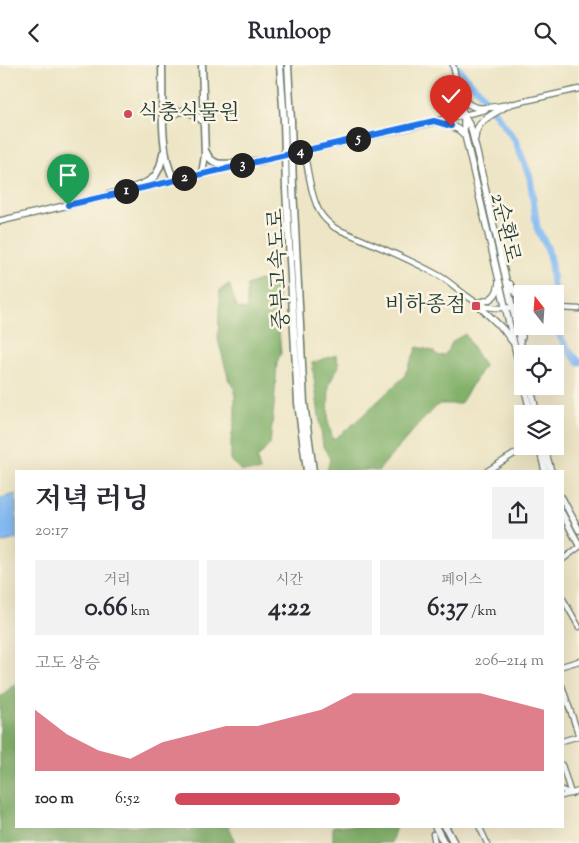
<!DOCTYPE html>
<html lang="ko">
<meta charset="utf-8">
<style>
body{margin:0;font-family:"Sorts Mill Goudy","Noto Serif KR",serif;background:#f2f2f3;color:#2b2b33;height:100vh;display:flex;flex-direction:column;font-size:19px;white-space:nowrap}
*{box-sizing:border-box;margin:0}
p{font-size:16px;color:#7c7c81}
.icon{flex:none;width:28px;height:28px;fill:none;stroke:currentColor;stroke-width:2;stroke-linecap:round;stroke-linejoin:round}
.map{position:relative;flex:1;overflow:hidden}
.sheet{position:absolute;left:15px;top:405px;width:549px;height:358px;display:flex;flex-direction:column;background:#fff;border-radius:0px;box-shadow:0 5px 20px #0002}
.sheet>*{flex:none}
.needle{width:32px;rotate:343deg}
.buttons{position:absolute;left:514px;top:220px;display:grid;gap:10px}
.buttons a{display:grid;place-items:center;width:50px;height:50px;border-radius:0px;background:#fff;box-shadow:0 5px 20px #0002;font-size:25px}
.pin{position:absolute;display:grid;place-items:center;width:42px;height:42px;color:#fff;margin:-51px -21px;border-radius:50% 50% 50% 0;rotate:-45deg;box-shadow:0 0 5px #0007}
.pin .icon{rotate:45deg}
.km{position:absolute;width:25px;height:25px;margin:-12px;border-radius:50%;background:#222;color:#fff;font-size:14px;line-height:25px;text-align:center}
.round{display:grid;place-items:center;flex:none;width:52px;height:52px;border-radius:0px;background:#f2f2f3}
.headline{display:flex;align-items:center;justify-content:space-between;height:85px;padding:0 20px}
h1{font-size:28px;font-weight:700;line-height:38px}
.figures{display:grid;grid-template-columns:repeat(3,1fr);gap:8px;height:85px;padding:5px 20px}
.figures div{display:grid;align-content:center;border-radius:0px;background:#f2f2f3;text-align:center}
.figures b{font-size:25px;font-weight:700}
.figures small{font-size:14px;font-weight:400}
.figures p{font-size:14px}
.chart{height:140px;padding:10px 20px}
.chart p{display:flex;justify-content:space-between}
.chart svg{width:100%;height:90px;margin-top:5px;fill:#d1495b;opacity:.7}
ul{padding:0 20px;list-style:none;font-size:16px}
li{display:grid;grid-template-columns:80px 60px 1fr;align-items:center;height:38px}
li i{height:12px;border-radius:6px;background:#d1495b}
header{display:flex;justify-content:space-between;align-items:center;height:65px;padding:0 20px;background:#fff;font-size:22px;font-weight:700}
.map>svg:first-child{display:block}
.forest{fill:#82b16b;stroke:#507750}
.water{fill:#84bbf4;stroke:#527c94}
.lines{fill:none;stroke-linecap:round;stroke-linejoin:round}
.river{stroke:#84bbf4;stroke-width:7}
.minor-casing{stroke:#677867;stroke-width:7}
.major-casing{stroke:#677867;stroke-width:8}
.highway-casing{stroke:#677867;stroke-width:9}
.minor{stroke:#fff;stroke-width:4.5}
.major{stroke:#fff;stroke-width:5.5}
.highway{stroke:#fff;stroke-width:6}
.highway-bridge-casing{stroke:#677867;stroke-width:9;stroke-linecap:butt}
.highway-bridge{stroke:#fff;stroke-width:6}
.route-casing{stroke:#fff;stroke-width:10}
.route{stroke:#1a73e8;stroke-width:6}
.poi-dot{fill:#d1495b;stroke:#fcf5e5;stroke-width:2}
.labels{text-anchor:middle;dominant-baseline:central;stroke-width:5;stroke-linejoin:round;paint-order:stroke}
.poi-label{font-size:21px;fill:#1f3d34;stroke:#fcf5e5;text-anchor:start}
.street-label{font-size:21px;fill:#1f3d34;stroke:#fcf5e5}
</style>
<header><svg class="icon" aria-label="back" viewBox="0 0 24 24"><path d="M15 5l-7 7 7 7"/></svg>Runloop<svg class="icon" aria-label="search" viewBox="0 0 24 24"><circle cx="10" cy="10" r="6"/><path d="M15 15l6 6"/></svg></header>
<div class="map">
<svg width="579" height="778" viewBox="0 0 579 778">
<rect width="100%" height="100%" fill="#fcf5e5"/>
<filter id="ink" filterUnits="userSpaceOnUse"><feTurbulence type="fractalNoise" baseFrequency=".02" numOctaves="2"/><feDisplacementMap in="SourceGraphic" scale="10" xChannelSelector="R" yChannelSelector="G"/><feConvolveMatrix kernelMatrix="1 2 1 2 8 2 1 2 1" color-interpolation-filters="sRGB"/></filter>
<filter id="wash" filterUnits="userSpaceOnUse"><feTurbulence type="fractalNoise" baseFrequency=".0096" numOctaves="4" result="noise"/><feDisplacementMap in="SourceGraphic" scale="20" xChannelSelector="R" yChannelSelector="G"/><feGaussianBlur stdDeviation="1.12" result="paint"/><feColorMatrix in="noise" values="0 0 0 0 0 0 0 0 0 0 0 0 0 0 0 0 0 1.4 0 .05"/><feComposite in="paint" operator="in"/></filter>
<g filter="url(#wash)">
<rect width="100%" height="100%" fill="#ede5c5"/>
<path class="forest" d="M 260,215 L 280,220 L 277,244 L 281,288 L 277,297 L 274,341 L 270,379 L 257,394 L 260,406 L 241,406 L 231,395 L 231,375 L 235,354 L 235,324 L 229,316 L 218,274 L 220,225 L 229,219 L 237,243 L 247,245 L 247,220 Z
M 465,269 L 484,301 L 460,339 L 439,339 L 418,360 L 378,406 L 362,405 L 360,406 L 327,406 L 330,394 L 323,381 L 312,298 L 336,290 L 339,301 L 329,319 L 328,356 L 333,375 L 350,362 L 404,312 L 417,282 L 433,286 L 439,291 L 445,290 L 453,276 Z
M 16,618 L 16,761 L 186,761 L 188,768 L 194,761 L 229,761 L 235,778 L 0,778 L 0,632 Z
M 333,761 L 396,761 L 391,778 L 333,778 Z"/>
<path class="water" d="M 16,429 L 16,474 L 0,478 L 0,433 Z"/>
<g class="lines">
<path class="river" d="M 455,0 L 478,25 L 515,75 L 530,112 L 537,163 L 547,182 L 551,199 L 554,229
M 555,257 C 559,272 567,286 579,297"/>
</g>
</g>
<g filter="url(#ink)">
<g class="lines">
<defs>
<path id="minor" d="M 453,0 L 464,50 L 485,45
M 507,40 L 579,24
M 304,86 C 308,103 311,134 321,149 C 325,155 330,159 335,163 C 370,178 406,192 440,211 C 455,220 468,235 484,241 C 496,245 510,242 522,242
M 559,243 L 579,244
M 487,406 L 527,381
M 562,495 L 579,482
M 562,532 L 579,562
M 562,601 L 579,596
M 562,621 L 579,671
M 562,676 L 579,671
M 562,700 L 571,729
M 562,725 L 571,729
M 562,731 L 579,726
M 479,761 L 487,778
M 433,769 L 435,778"/>
<path id="major" d="M 461,32 C 475,49 488,42 508,40
M 464,50 L 464,66 L 522,313
M 446,52 C 454,48 461,42 461,32
M 465,52 L 471,63 L 478,92 L 523,289
M 436,57 C 447,59 459,62 465,71
M 475,73 C 476,54 496,48 510,39
M 259,96 L 464,50
M 137,124 L 241,100
M 0,156 L 111,130
M 510,219 L 516,229 L 522,234
M 476,238 L 503,264 L 512,276
M 476,238 C 490,236 498,232 499,217
M 555,242 L 562,243
M 522,272 L 522,258
M 524,321 L 531,349
M 530,321 L 537,349
M 539,381 L 545,406
M 544,381 L 551,406
M 562,433 L 579,465
M 562,448 L 579,480"/>
<path id="highway" d="M 162,0 C 163,28 159,94 175,115
M 280,0 L 284,56
M 288,0 L 291,56
M 163,57 C 181,42 187,42 204,57
M 206,87 C 208,92 211,96 217,98 C 227,101 250,96 262,96
M 202,109 L 205,90 L 202,0
M 293,122 L 304,338 L 313,406
M 286,124 L 298,338 L 307,406
M 108,130 C 120,127 144,121 153,113 C 159,107 162,96 163,88
M 435,761 L 444,778
M 445,761 L 454,778"/>
</defs>
<use href="#minor" class="minor-casing"/>
<use href="#major" class="major-casing"/>
<use href="#highway" class="highway-casing"/>
<use href="#minor" class="minor"/>
<use href="#major" class="major"/>
<use href="#highway" class="highway"/>
<defs>
<path id="highway-bridge" d="M 284,56 L 286,124
M 291,56 L 293,122"/>
</defs>
<use href="#highway-bridge" class="highway-bridge-casing"/>
<use href="#highway-bridge" class="highway-bridge"/>
</g>
</g>
<g class="lines" filter="url(#ink)">
<defs>
<path id="route" d="M 68,140 L 434,56 L 451,61"/>
</defs>
<use href="#route" class="route-casing"/>
<use href="#route" class="route"/>
</g>
<g class="poi-dot">
<circle cx="128" cy="49" r="5"/>
<rect x="471" y="236" width="10" height="10" rx="2.5"/>
</g>
<g class="labels">
<g class="poi-label">
<text x="138" y="49">식충식물원</text>
<text x="466" y="241" text-anchor="end">비하종점</text>
</g>
<g class="street-label">
<text transform="translate(504 163) rotate(77)">2순환로</text>
<text transform="translate(280 204) rotate(-93)">중부고속도로</text>
</g>
</g>
</svg>
<div class="buttons">
<a><svg class="needle" viewBox="-14 -14 28 28"><path d="M0-13l5 13h-10z" fill="#e53935"/><path d="M0 13l5-13h-10z" fill="#7c7c81"/></svg></a>
<a><svg class="icon" aria-label="locate" viewBox="0 0 24 24"><circle cx="12" cy="12" r="6"/><path d="M12 2v4M12 18v4M2 12h4M18 12h4"/></svg></a>
<a><svg class="icon" aria-label="layers" viewBox="0 0 24 24"><path d="M12 4l9 5-9 5-9-5zM3 14l9 5 9-5"/></svg></a>
</div>
<div class="pin" style="left:68px;top:140px;background:#1e9e55"><svg class="icon" aria-label="arrive" viewBox="0 0 24 24"><path d="M6 21V4h12l-3 4 3 4H6"/></svg></div>
<div class="pin" style="left:451px;top:61px;background:#d93025"><svg class="icon" aria-label="check" viewBox="0 0 24 24"><path d="M5 12l5 5 9-10"/></svg></div>
<b class="km" style="left:126px;top:126px">1</b>
<b class="km" style="left:184px;top:113px">2</b>
<b class="km" style="left:242px;top:100px">3</b>
<b class="km" style="left:300px;top:87px">4</b>
<b class="km" style="left:358px;top:74px">5</b>
<section class="sheet">
<div class="headline"><div><h1>저녁 러닝</h1><p>20:17</p></div><a class="round"><svg class="icon" aria-label="share" viewBox="0 0 24 24"><path d="M12 15V3M7 8l5-5 5 5M5 13v7h14v-7"/></svg></a></div>
<div class="figures">
<div><p>거리</p><b>0.66<small> km</small></b></div>
<div><p>시간</p><b>4:22</b></div>
<div><p>페이스</p><b>6:37<small> /km</small></b></div>
</div>
<div class="chart"><p><span>고도 상승</span>206–214 m</p>
<svg viewBox="0 0 160 44" preserveAspectRatio="none"><path d="M0 44V14L10 26L20 34L30 38L40 30L50 26L60 22L70 22L80 18L90 14L100 6L110 6L120 6L130 6L140 6L150 10L160 14V44z"/></svg>
</div>
<ul>
<li><b>100 m</b>6:52<i style="width:61%"></i></li>
</ul>
</section>
</div>
